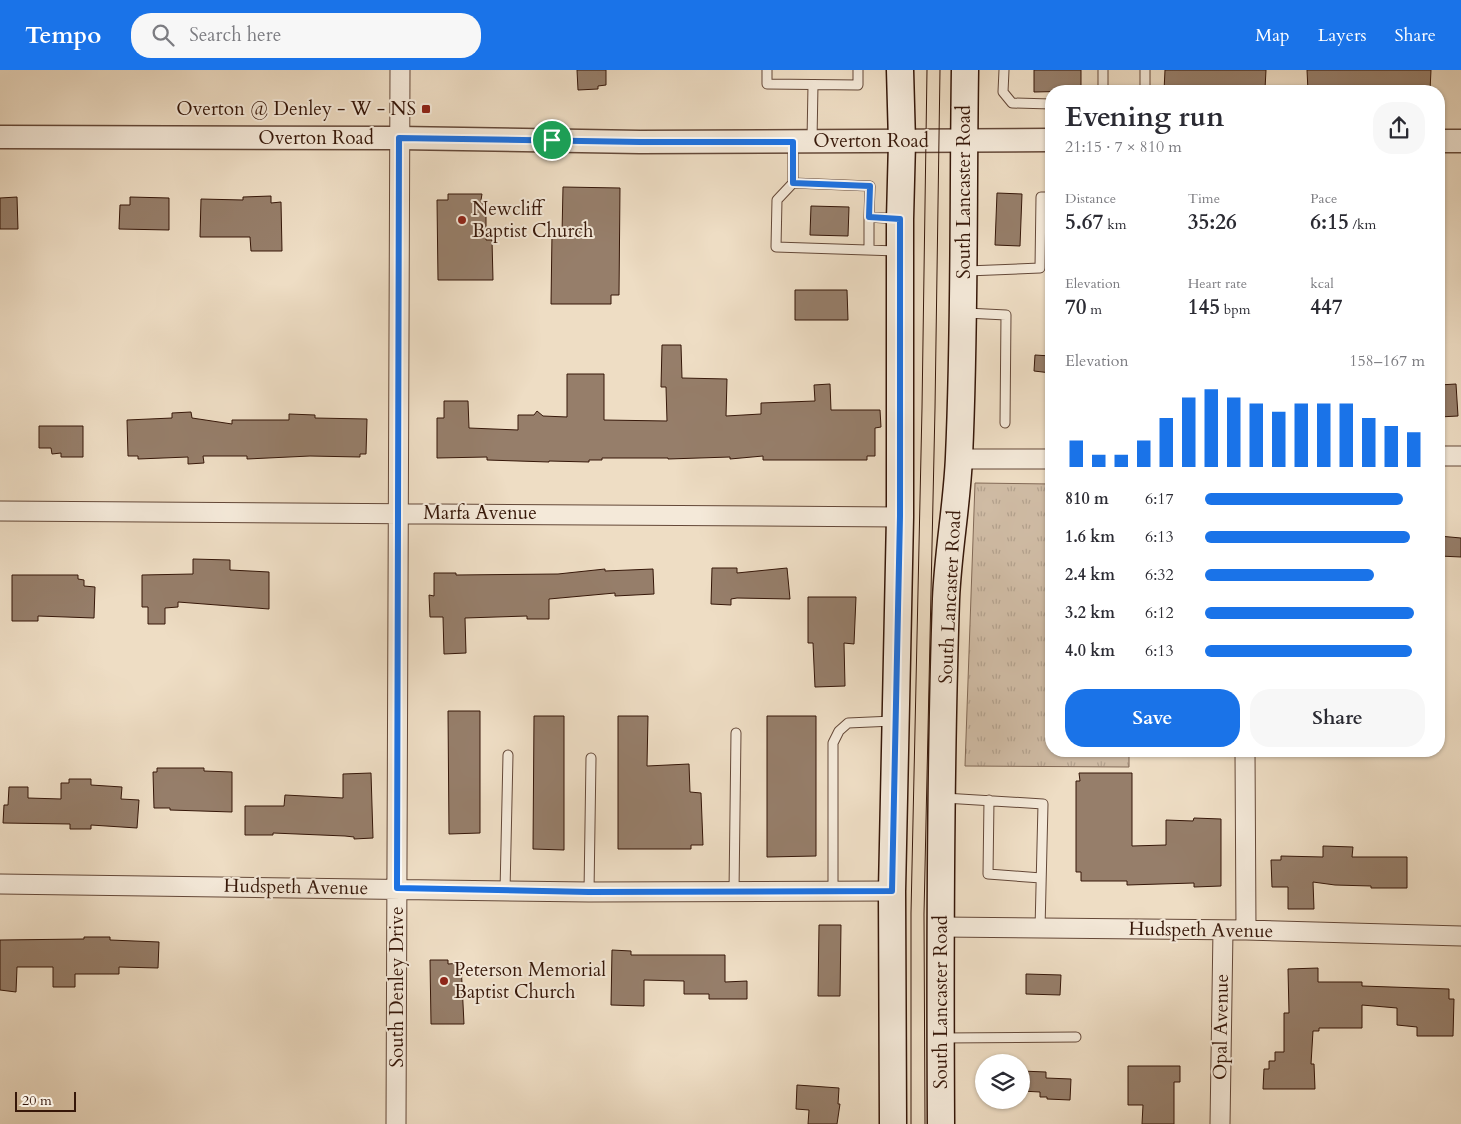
<!DOCTYPE html>
<meta charset="utf-8">
<style>
body{margin:0;font-family:Cardo,serif;background:#f7f7f7;color:#2b2b33;height:100vh;display:flex;flex-direction:column;font-size:19px;white-space:nowrap}
*{box-sizing:border-box;margin:0}
p{font-size:16px;color:#7c7c81}
.icon{flex:none;width:28px;height:28px;fill:none;stroke:currentColor;stroke-width:2;stroke-linecap:round;stroke-linejoin:round}
.map{position:relative;flex:1;overflow:hidden}
.sheet{position:absolute;left:1045px;top:15px;width:400px;height:672px;display:flex;flex-direction:column;background:#fff;border-radius:20px;box-shadow:0 1px 4px #0004}
.sheet>*{flex:none}
.tools{position:absolute;left:975px;top:984px;display:grid;gap:10px}
.tools a{display:grid;place-items:center;width:55px;height:55px;border-radius:50%;background:#fff;box-shadow:0 1px 4px #0004;font-size:25px}
.scale{position:absolute;left:15px;bottom:12px;width:61px;box-sizing:border-box;padding-left:5px;border:2px solid #361709;border-top:0;font-size:14px;line-height:18px;white-space:nowrap;color:#361709;-webkit-text-stroke:4px #f4e9d9;paint-order:stroke}
.pin{position:absolute;display:grid;place-items:center;width:42px;height:42px;color:#fff;margin:-21px;border:2px solid #fff;border-radius:50%;box-shadow:0 1px 5px #0007}
.round{display:grid;place-items:center;flex:none;width:52px;height:52px;border-radius:20px;background:#f7f7f7}
.head{display:flex;align-items:center;justify-content:space-between;height:85px;padding:0 20px}
h1{font-size:28px;font-weight:700;line-height:38px}
.metrics{display:grid;grid-template-columns:repeat(3,1fr);gap:8px;height:85px;padding:5px 20px}
.metrics div{display:grid;align-content:center}
.metrics b{font-size:21px;font-weight:700}
.metrics small{font-size:14px;font-weight:400}
.metrics p{font-size:14px}
.chart{height:140px;padding:10px 20px}
.chart p{display:flex;justify-content:space-between}
.chart svg{width:100%;height:90px;margin-top:5px;stroke:#1a73e8;stroke-width:6}
.button{display:flex;gap:10px;margin-top:auto;padding:10px 20px}
.button a{flex:1;height:58px;border-radius:20px;background:#1a73e8;color:#fff;font-size:20px;font-weight:700;line-height:58px;text-align:center}
.button a+a{background:#f7f7f7;color:#2b2b33}
ul{padding:0 20px;list-style:none;font-size:16px}
li{display:grid;grid-template-columns:80px 60px 1fr;align-items:center;height:38px}
li i{height:12px;border-radius:6px;background:#1a73e8}
header{display:flex;align-items:center;gap:30px;box-sizing:border-box;height:70px;padding:0 25px;background:#1a73e8;color:#fff}
header strong{font-size:24px}
nav{display:flex;gap:28px;margin-inline-start:auto;font-size:18px}
.search{width:350px;height:45px;background:#f7f7f7;display:flex;align-items:center;gap:12px;box-sizing:border-box;padding:0 18px;border-radius:20px;color:#7c7c81;font-size:19px}
.map>svg:first-child{display:block}
.grass{fill:url(#grass-tufts);stroke:#826956}
.building{fill:#967e6a;stroke:#361709}
.lines{fill:none;stroke-linecap:round;stroke-linejoin:round}
.service-casing{stroke:#644838;stroke-width:11}
.minor-casing{stroke:#644838;stroke-width:21}
.tertiary-casing{stroke:#644838;stroke-width:25}
.secondary-casing{stroke:#361709;stroke-width:29}
.service{stroke:#f4e9d9;stroke-width:9}
.minor{stroke:#f4e9d9;stroke-width:19}
.tertiary{stroke:#f4e9d9;stroke-width:22}
.secondary{stroke:#f4e9d9;stroke-width:26}
.tram{stroke:#361709;stroke-width:1}
.route-casing{stroke:#fff;stroke-width:10}
.route{stroke:#1a73e8;stroke-width:6}
.poi-dot{fill:#8f2418;stroke:#f4e9d9;stroke-width:2}
.labels{text-anchor:middle;dominant-baseline:central;stroke-width:4;stroke-linejoin:round;paint-order:stroke}
.poi-label{font-size:19px;fill:#361709;stroke:#f4e9d9;text-anchor:start}
.street-label{font-size:19px;fill:#361709;stroke:#f4e9d9}
</style>
<header>
<strong>Tempo</strong>
<div class="search"><svg class="icon" aria-label="search" viewBox="0 0 24 24"><circle cx="10" cy="10" r="6"/><path d="M15 15l6 6"/></svg>Search here</div>
<nav><a>Map</a><a>Layers</a><a>Share</a></nav>
</header>
<div class="map">
<svg width="1461" height="1054" viewBox="0 0 1461 1054">
<defs>
<pattern id="grass-tufts" width="24" height="20" patternUnits="userSpaceOnUse" patternTransform="scale(1.25)"><rect width="24" height="20" fill="#cfbba4"/><path d="M3 7l-1-3M5 7V3M7 7l1-3M15 17l-1-3M17 17v-4M19 17l1-3" fill="none" stroke="#b2a08c"/></pattern>
</defs>
<rect width="100%" height="100%" fill="#eeddc4"/>
<filter id="stains"><feTurbulence type="fractalNoise" baseFrequency=".004" numOctaves="4"/><feColorMatrix values="0 0 0 0 .2 0 0 0 0 .09 0 0 0 0 .02 0 0 0 .5 -.17"/></filter>
<radialGradient id="worn" r=".72"><stop offset=".6" stop-color="#630" stop-opacity="0"/><stop offset="1" stop-color="#630" stop-opacity=".3"/></radialGradient>
<path class="grass" d="M 975,413 L 1051,414 L 1051,681 L 1129,681 L 1129,697 L 965,696 Z"/>
<path class="building" d="M 577,0 L 606,0 L 606,15 L 598,16 L 598,19 L 578,20 Z
M 1034,0 L 1081,0 L 1081,21 L 1034,22 Z
M 1165,0 L 1266,0 L 1265,19 L 1254,18 L 1236,20 L 1237,21 L 1164,21 Z
M 1307,0 L 1431,0 L 1430,21 L 1308,21 Z
M 563,117 L 620,118 L 619,225 L 611,225 L 611,234 L 551,234 L 552,164 L 562,164 Z
M 997,123 L 1022,124 L 1020,176 L 995,175 Z
M 448,124 L 482,124 L 481,130 L 486,130 L 486,170 L 492,170 L 493,210 L 438,210 L 437,130 L 448,130 Z
M 271,126 L 271,133 L 281,132 L 282,181 L 251,181 L 250,167 L 200,167 L 201,129 L 243,130 L 243,127 Z
M 17,127 L 18,159 L 0,159 L 0,128 Z
M 130,127 L 169,128 L 169,160 L 119,159 L 120,135 L 130,135 Z
M 811,136 L 849,137 L 848,166 L 810,165 Z
M 795,220 L 847,220 L 848,250 L 795,250 Z
M 662,275 L 681,275 L 682,308 L 727,309 L 726,346 L 761,344 L 761,333 L 815,331 L 814,315 L 830,314 L 831,340 L 880,340 L 881,357 L 875,358 L 875,386 L 867,386 L 867,390 L 763,390 L 763,386 L 730,389 L 730,387 L 668,389 L 668,388 L 602,388 L 602,390 L 589,390 L 589,392 L 549,391 L 549,392 L 487,390 L 487,387 L 437,388 L 437,348 L 444,348 L 444,331 L 468,331 L 469,358 L 518,360 L 518,345 L 534,345 L 537,341 L 543,346 L 567,347 L 567,304 L 604,304 L 604,350 L 667,351 L 666,317 L 661,317 Z
M 1035,285 L 1051,286 L 1051,303 L 1034,301 Z
M 1456,314 L 1458,346 L 1439,347 L 1439,315 Z
M 191,342 L 192,348 L 232,354 L 232,350 L 289,350 L 289,344 L 315,345 L 315,348 L 367,349 L 366,384 L 360,384 L 360,387 L 310,386 L 247,389 L 247,386 L 203,386 L 204,393 L 188,394 L 188,387 L 138,389 L 138,386 L 128,386 L 127,350 L 172,348 L 172,343 Z
M 39,356 L 83,356 L 83,387 L 61,387 L 61,383 L 52,384 L 51,378 L 39,378 Z
M 1439,466 L 1461,468 L 1461,487 L 1439,486 Z
M 193,489 L 230,490 L 230,500 L 269,502 L 269,539 L 178,532 L 178,537 L 165,538 L 165,554 L 148,554 L 148,537 L 142,537 L 142,505 L 193,504 Z
M 712,498 L 737,498 L 737,503 L 787,498 L 790,529 L 737,528 L 731,529 L 731,535 L 711,534 Z
M 605,499 L 605,501 L 653,499 L 654,524 L 615,526 L 615,523 L 549,529 L 549,549 L 527,549 L 527,546 L 465,548 L 466,583 L 444,584 L 443,547 L 430,547 L 429,525 L 434,526 L 434,503 L 456,503 L 456,505 L 558,504 Z
M 12,505 L 78,505 L 78,509 L 84,510 L 84,516 L 95,517 L 94,548 L 38,546 L 38,551 L 12,551 Z
M 808,527 L 856,527 L 854,574 L 844,573 L 845,616 L 815,617 L 813,573 L 808,573 Z
M 448,641 L 480,641 L 480,763 L 449,764 Z
M 534,646 L 564,646 L 564,780 L 533,779 Z
M 618,646 L 648,646 L 647,696 L 689,694 L 690,722 L 701,723 L 703,775 L 691,775 L 691,779 L 618,779 Z
M 767,646 L 816,646 L 816,786 L 767,787 Z
M 157,698 L 204,698 L 204,701 L 232,702 L 232,742 L 170,740 L 170,738 L 154,738 L 153,702 L 157,702 Z
M 371,703 L 373,768 L 354,769 L 354,767 L 345,766 L 273,763 L 273,765 L 245,765 L 245,736 L 284,736 L 285,725 L 343,728 L 343,704 Z
M 1079,703 L 1132,703 L 1132,776 L 1166,775 L 1166,750 L 1193,751 L 1194,748 L 1221,749 L 1221,816 L 1194,817 L 1194,813 L 1127,815 L 1127,811 L 1081,811 L 1081,802 L 1076,802 L 1076,711 L 1080,711 Z
M 69,709 L 91,709 L 91,715 L 122,717 L 121,729 L 139,730 L 137,758 L 91,755 L 91,759 L 70,759 L 70,754 L 3,753 L 4,735 L 8,735 L 9,717 L 28,717 L 28,728 L 61,729 L 61,713 L 69,713 Z
M 1323,776 L 1353,777 L 1352,787 L 1407,787 L 1407,818 L 1371,818 L 1371,816 L 1335,815 L 1313,812 L 1314,839 L 1288,839 L 1288,817 L 1272,817 L 1271,790 L 1281,790 L 1281,786 L 1323,787 Z
M 819,855 L 841,855 L 840,926 L 818,926 Z
M 84,867 L 110,867 L 110,870 L 159,872 L 158,898 L 119,897 L 119,904 L 75,904 L 75,917 L 53,917 L 53,897 L 17,897 L 16,922 L 0,920 L 0,870 L 84,869 Z
M 612,880 L 631,881 L 631,885 L 725,885 L 725,912 L 747,911 L 747,929 L 709,929 L 709,924 L 684,924 L 684,911 L 644,910 L 644,936 L 611,935 Z
M 430,890 L 448,890 L 448,894 L 461,893 L 464,954 L 431,954 Z
M 1318,898 L 1318,912 L 1362,912 L 1362,916 L 1449,919 L 1449,929 L 1454,929 L 1453,966 L 1417,966 L 1417,957 L 1397,955 L 1397,938 L 1362,935 L 1362,958 L 1319,958 L 1319,961 L 1313,961 L 1311,994 L 1314,994 L 1315,1019 L 1263,1019 L 1264,999 L 1269,999 L 1269,991 L 1275,991 L 1275,982 L 1284,982 L 1284,943 L 1289,943 L 1288,899 Z
M 1026,904 L 1061,905 L 1060,925 L 1026,924 Z
M 1128,996 L 1180,996 L 1180,1012 L 1174,1012 L 1174,1054 L 1142,1054 L 1143,1035 L 1128,1035 Z
M 1021,1001 L 1046,1002 L 1046,1008 L 1071,1009 L 1070,1030 L 1047,1029 L 1047,1027 L 1040,1027 L 1040,1022 L 1021,1021 Z
M 797,1015 L 839,1018 L 838,1034 L 840,1034 L 837,1054 L 808,1054 L 809,1040 L 796,1039 Z"/>
<g class="lines">
<defs>
<path id="service" d="M 767,0 L 767,14 L 858,15 L 858,0
M 1004,0 L 1003,22 L 1012,33 L 1051,34
M 1103,21 L 1103,0
M 1145,21 L 1145,0
M 812,70 L 813,15
M 793,72 L 793,113 L 777,130 L 776,177 L 897,181
M 793,113 L 870,116 L 869,147
M 869,180 L 869,147 L 899,149
M 967,201 L 1040,198 L 1041,127 L 1051,127
M 966,243 L 1006,245 L 1005,353
M 944,728 L 1043,734 L 1040,859
M 989,730 L 988,804 L 1041,808
M 505,821 L 508,685
M 833,821 L 833,673 L 839,661 L 848,653 L 893,651
M 589,822 L 591,688
M 734,822 L 736,663
M 943,968 L 1076,967"/>
<path id="minor" d="M 1439,386 L 1461,386
M 959,389 L 1051,389
M 0,441 L 900,447
M 1245,681 L 1246,860
M 0,814 L 589,822 L 892,821
M 941,857 L 1246,860 L 1461,866
M 396,1054 L 400,0
M 1220,1054 L 1223,860"/>
<path id="tertiary" d="M 0,67 L 399,68 L 640,72 L 1051,70
M 1439,71 L 1461,71"/>
<path id="secondary" d="M 893,1054 L 892,821 L 900,447 L 900,149 L 902,72 L 900,0
M 941,1054 C 940,879 940,704 946,529 C 948,482 957,434 959,387 C 965,258 963,129 965,0"/>
</defs>
<use href="#service" class="service-casing"/>
<use href="#minor" class="minor-casing"/>
<use href="#tertiary" class="tertiary-casing"/>
<use href="#secondary" class="secondary-casing"/>
<use href="#service" class="service"/>
<use href="#minor" class="minor"/>
<use href="#tertiary" class="tertiary"/>
<use href="#secondary" class="secondary"/>
<path class="tram" d="M 911,1054 L 911,843 L 922,338 L 927,0
M 925,1054 L 924,844 L 935,338 L 940,0"/>
</g>
<g class="lines">
<defs>
<path id="route" d="M 399,68 L 640,72 L 793,72 L 793,113 L 870,116 L 869,147 L 900,149 L 900,446 L 892,821 L 589,822 L 397,818 Z"/>
</defs>
<use href="#route" class="route-casing"/>
<use href="#route" class="route"/>
</g>
<g class="poi-dot">
<rect x="421" y="34" width="10" height="10" rx="2.5"/>
<circle cx="462" cy="150" r="5"/>
<circle cx="444" cy="911" r="5"/>
</g>
<g class="labels">
<g class="poi-label">
<text x="416" y="39" text-anchor="end">Overton @ Denley - W - NS</text>
<text x="472" y="139">Newcliff<tspan x="472" dy="22">Baptist Church</tspan></text>
<text x="454" y="900">Peterson Memorial<tspan x="454" dy="22">Baptist Church</tspan></text>
</g>
<g class="street-label">
<text x="316" y="68">Overton Road</text>
<text x="871" y="71">Overton Road</text>
<text transform="translate(964 122) rotate(-90)">South Lancaster Road</text>
<text x="480" y="443">Marfa Avenue</text>
<text transform="translate(950 527) rotate(-87)">South Lancaster Road</text>
<text transform="translate(296 817) rotate(1)">Hudspeth Avenue</text>
<text transform="translate(1201 860) rotate(1)">Hudspeth Avenue</text>
<text transform="translate(397 917) rotate(-90)">South Denley Drive</text>
<text transform="translate(941 932) rotate(-90)">South Lancaster Road</text>
<text transform="translate(1221 957) rotate(-89)">Opal Avenue</text>
</g>
</g>
<rect width="100%" height="100%" filter="url(#stains)"/>
<rect width="100%" height="100%" fill="url(#worn)"/>
</svg>
<div class="tools">
<a><svg class="icon" aria-label="layers" viewBox="0 0 24 24"><path d="M12 4l9 5-9 5-9-5zM3 14l9 5 9-5"/></svg></a>
</div>
<div class="scale">20 m</div>
<div class="pin" style="left:552px;top:70px;background:#1e9e55"><svg class="icon" aria-label="arrive" viewBox="0 0 24 24"><path d="M6 21V4h12l-3 4 3 4H6"/></svg></div>
<section class="sheet">
<div class="head"><div><h1>Evening run</h1><p>21:15 · 7 × 810 m</p></div><a class="round"><svg class="icon" aria-label="share" viewBox="0 0 24 24"><path d="M12 15V3M7 8l5-5 5 5M5 13v7h14v-7"/></svg></a></div>
<div class="metrics">
<div><p>Distance</p><b>5.67<small> km</small></b></div>
<div><p>Time</p><b>35:26</b></div>
<div><p>Pace</p><b>6:15<small> /km</small></b></div>
</div>
<div class="metrics">
<div><p>Elevation</p><b>70<small> m</small></b></div>
<div><p>Heart rate</p><b>145<small> bpm</small></b></div>
<div><p>kcal</p><b>447</b></div>
</div>
<div class="chart"><p><span>Elevation</span>158–167 m</p>
<svg viewBox="0 0 160 44" preserveAspectRatio="none"><path d="M5 44V31M15 44V38M25 44V38M35 44V31M45 44V20M55 44V10M65 44V6M75 44V10M85 44V13M95 44V17M105 44V13M115 44V13M125 44V13M135 44V20M145 44V24M155 44V27"/></svg>
</div>
<ul>
<li><b>810 m</b>6:17<i style="width:90%"></i></li>
<li><b>1.6 km</b>6:13<i style="width:93%"></i></li>
<li><b>2.4 km</b>6:32<i style="width:77%"></i></li>
<li><b>3.2 km</b>6:12<i style="width:95%"></i></li>
<li><b>4.0 km</b>6:13<i style="width:94%"></i></li>
</ul>
<div class="button"><a>Save</a><a>Share</a></div>
</section>
</div>
